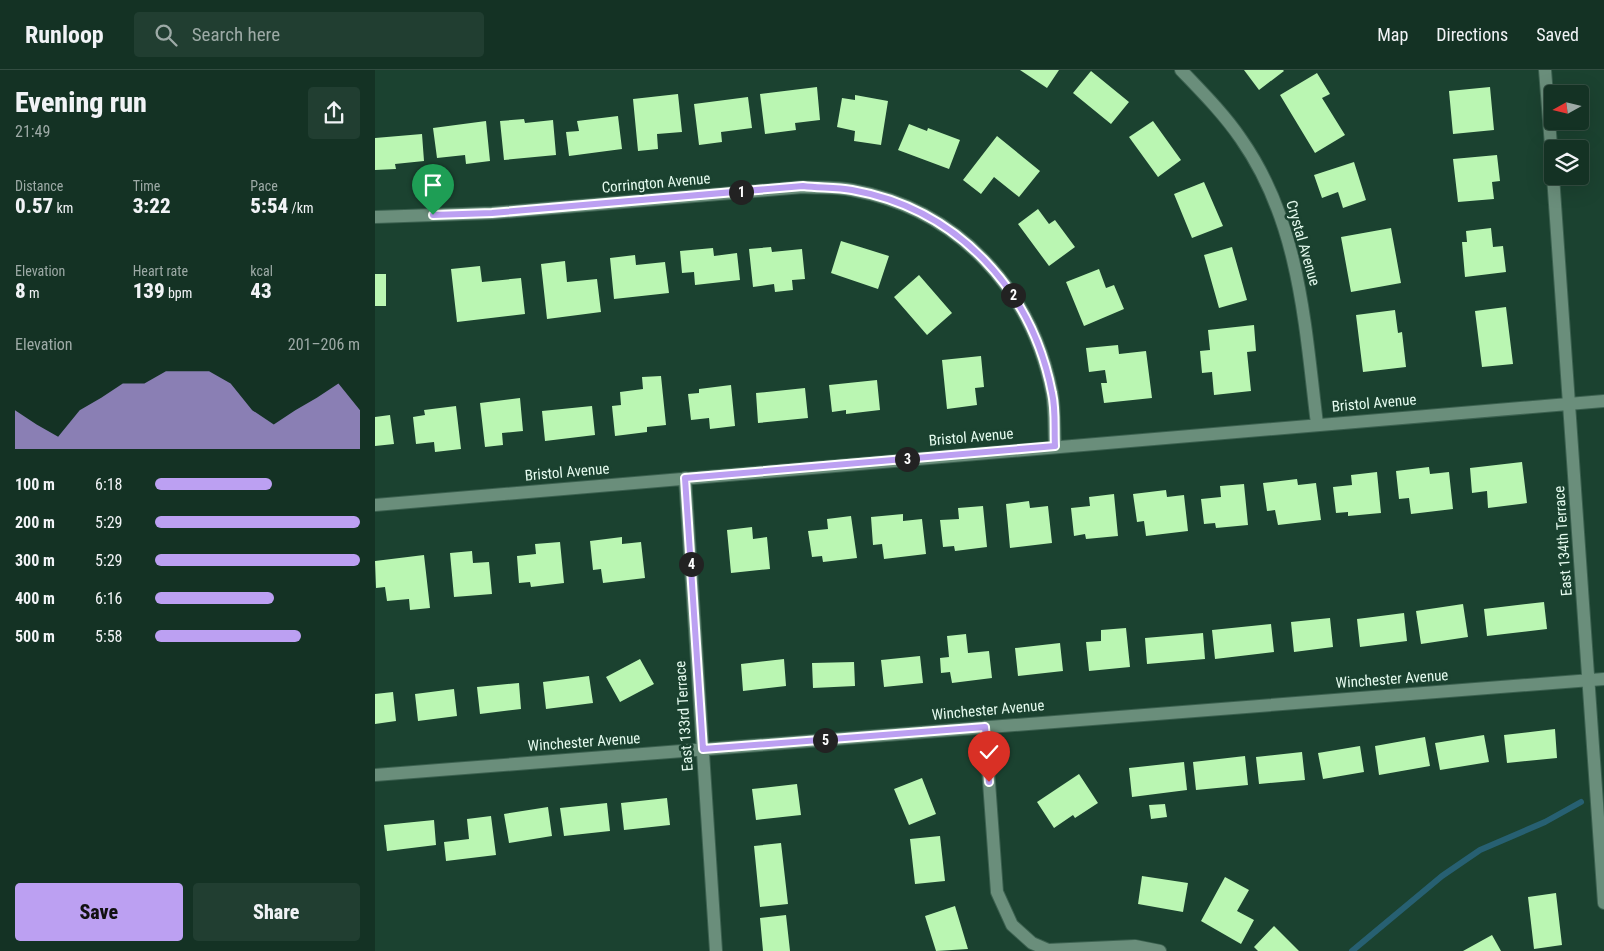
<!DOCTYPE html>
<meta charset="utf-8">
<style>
body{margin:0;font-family:"Roboto Condensed",sans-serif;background:#213e31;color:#f1f3f6;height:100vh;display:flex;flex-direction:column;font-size:19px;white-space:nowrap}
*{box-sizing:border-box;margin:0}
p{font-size:16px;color:#9daaa6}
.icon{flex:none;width:28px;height:28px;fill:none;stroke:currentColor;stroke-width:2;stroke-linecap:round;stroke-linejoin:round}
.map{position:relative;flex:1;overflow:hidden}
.sheet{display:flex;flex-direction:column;background:#143224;width:375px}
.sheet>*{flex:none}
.needle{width:32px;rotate:262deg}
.controls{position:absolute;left:1169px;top:15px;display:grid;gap:10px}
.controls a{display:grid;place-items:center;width:45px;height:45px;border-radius:5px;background:#143224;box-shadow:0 5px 20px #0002,0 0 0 1px #334d41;font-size:25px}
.pin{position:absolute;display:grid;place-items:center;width:42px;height:42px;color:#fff;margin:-51px -21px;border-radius:50% 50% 50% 0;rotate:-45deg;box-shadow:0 0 5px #0007}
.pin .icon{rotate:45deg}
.km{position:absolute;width:25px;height:25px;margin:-12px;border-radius:50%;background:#222;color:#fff;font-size:14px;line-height:25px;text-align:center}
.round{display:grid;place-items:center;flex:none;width:52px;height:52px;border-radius:5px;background:#213e31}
.headline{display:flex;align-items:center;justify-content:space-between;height:85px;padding:0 15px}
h1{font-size:28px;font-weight:800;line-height:38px}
.stats{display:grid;grid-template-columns:repeat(3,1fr);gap:8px;height:85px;padding:5px 15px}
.stats div{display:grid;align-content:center}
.stats b{font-size:21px;font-weight:800}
.stats small{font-size:14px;font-weight:400}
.stats p{font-size:14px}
.chart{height:140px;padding:10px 15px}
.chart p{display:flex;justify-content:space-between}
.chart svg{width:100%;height:90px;margin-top:5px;fill:#bca0f2;opacity:.7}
.cta{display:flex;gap:10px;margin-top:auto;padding:10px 15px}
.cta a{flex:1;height:58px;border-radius:5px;background:#bca0f2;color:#111;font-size:20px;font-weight:800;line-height:58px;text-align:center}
.cta a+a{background:#213e31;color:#f1f3f6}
ul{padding:0 15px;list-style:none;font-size:16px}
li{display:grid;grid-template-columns:80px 60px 1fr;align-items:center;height:38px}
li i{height:12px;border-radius:6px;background:#bca0f2}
header{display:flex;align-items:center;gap:30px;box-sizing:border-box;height:70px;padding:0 25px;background:#143224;border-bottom:1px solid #334d41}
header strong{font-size:24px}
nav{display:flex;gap:28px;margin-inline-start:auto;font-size:18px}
.search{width:350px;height:45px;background:#213e31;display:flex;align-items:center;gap:12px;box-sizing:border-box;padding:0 18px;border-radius:5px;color:#9daaa6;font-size:19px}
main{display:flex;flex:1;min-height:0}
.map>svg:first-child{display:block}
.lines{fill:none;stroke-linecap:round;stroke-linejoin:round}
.stream{stroke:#276072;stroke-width:6}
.building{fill:#baf6b2}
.minor-casing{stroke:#3b604f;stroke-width:14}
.minor{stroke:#6a8e7b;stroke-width:12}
.route-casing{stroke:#fff;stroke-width:10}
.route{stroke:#bca0f2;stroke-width:6}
.labels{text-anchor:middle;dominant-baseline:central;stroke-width:5;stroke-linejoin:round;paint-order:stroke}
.street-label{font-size:15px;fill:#e5fbef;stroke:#1b4230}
</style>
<header>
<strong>Runloop</strong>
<div class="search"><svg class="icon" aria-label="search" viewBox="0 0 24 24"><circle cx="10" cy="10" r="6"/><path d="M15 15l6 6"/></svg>Search here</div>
<nav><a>Map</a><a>Directions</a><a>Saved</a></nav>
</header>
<main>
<section class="sheet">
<div class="headline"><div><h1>Evening run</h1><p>21:49</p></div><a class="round"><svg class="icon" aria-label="share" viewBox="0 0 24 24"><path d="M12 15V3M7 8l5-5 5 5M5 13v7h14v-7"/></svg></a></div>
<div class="stats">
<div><p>Distance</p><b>0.57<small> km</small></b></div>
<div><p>Time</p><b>3:22</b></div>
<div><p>Pace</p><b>5:54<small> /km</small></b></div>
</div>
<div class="stats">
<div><p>Elevation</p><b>8<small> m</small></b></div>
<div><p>Heart rate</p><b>139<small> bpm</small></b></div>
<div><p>kcal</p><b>43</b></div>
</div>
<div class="chart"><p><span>Elevation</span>201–206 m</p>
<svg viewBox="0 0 160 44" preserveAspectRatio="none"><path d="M0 44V25L10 32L20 38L30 25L40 19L50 12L60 12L70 6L80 6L90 6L100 12L110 25L120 32L130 25L140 19L150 12L160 25V44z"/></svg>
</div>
<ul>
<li><b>100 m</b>6:18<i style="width:57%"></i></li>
<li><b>200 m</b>5:29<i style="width:100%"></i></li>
<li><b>300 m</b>5:29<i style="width:100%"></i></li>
<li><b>400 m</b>6:16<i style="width:58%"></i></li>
<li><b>500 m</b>5:58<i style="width:71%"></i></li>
</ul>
<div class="cta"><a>Save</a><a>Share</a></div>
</section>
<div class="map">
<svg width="1229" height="881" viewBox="0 0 1229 881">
<rect width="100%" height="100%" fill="#1b4230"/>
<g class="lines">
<path class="stream" d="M 977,881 L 1067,806 L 1105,780 L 1170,752 L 1206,732"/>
</g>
<path class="building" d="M 645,0 L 684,0 L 672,18 Z
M 869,0 L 908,0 L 909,1 L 884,20 Z
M 716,1 L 754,32 L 736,54 L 698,23 Z
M 942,3 L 955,24 L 947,28 L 970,65 L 940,83 L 905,25 Z
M 442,17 L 445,50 L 420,53 L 421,60 L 390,64 L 385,24 Z
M 1115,17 L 1119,60 L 1078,64 L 1074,21 Z
M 303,24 L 307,62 L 282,64 L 283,79 L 263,81 L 258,29 Z
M 480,25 L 513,31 L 506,75 L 479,71 L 480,61 L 462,57 L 467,28 L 480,30 Z
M 373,27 L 377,58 L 346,62 L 347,72 L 324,75 L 319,34 Z
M 243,46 L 247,79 L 194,86 L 191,62 L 204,61 L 202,51 Z
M 149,49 L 150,53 L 178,50 L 181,85 L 129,90 L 125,51 Z
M 111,51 L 115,91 L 91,94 L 90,85 L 62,88 L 58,58 Z
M 778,51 L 806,90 L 783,107 L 754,67 Z
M 534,54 L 552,61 L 553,58 L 585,70 L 574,99 L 523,80 Z
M 47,64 L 49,91 L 20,94 L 21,99 L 0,100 L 0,68 Z
M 622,66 L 665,101 L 644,127 L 619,107 L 606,124 L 588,110 Z
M 1122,85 L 1125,111 L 1117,112 L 1119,129 L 1083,132 L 1078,89 Z
M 979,92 L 991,130 L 968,138 L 963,122 L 947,128 L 939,105 Z
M 829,112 L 848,156 L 817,168 L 799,124 Z
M 663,139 L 674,154 L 680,150 L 700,177 L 674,196 L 643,154 Z
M 1016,158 L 1026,213 L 976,222 L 966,167 Z
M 1116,158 L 1118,177 L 1128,176 L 1131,202 L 1090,207 L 1087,172 L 1092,172 L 1091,161 Z
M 466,171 L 514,186 L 503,219 L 456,203 Z
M 396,177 L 397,182 L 427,179 L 430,209 L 417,210 L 418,220 L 400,222 L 399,214 L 378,217 L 374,179 Z
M 857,177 L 872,230 L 844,238 L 829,185 Z
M 338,178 L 339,186 L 362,183 L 365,210 L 320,215 L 319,202 L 307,203 L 305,181 Z
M 260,185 L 261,195 L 290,192 L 294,223 L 239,229 L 235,188 Z
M 190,191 L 192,212 L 222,209 L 226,242 L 172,249 L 166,194 Z
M 105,196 L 107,212 L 146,208 L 150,244 L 82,252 L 76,199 Z
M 724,199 L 731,218 L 739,215 L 749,239 L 709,256 L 691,212 Z
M 0,204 L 11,204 L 11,236 L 0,236 Z
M 544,205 L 577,243 L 552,265 L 519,227 Z
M 1131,237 L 1138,294 L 1107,297 L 1100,241 Z
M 1020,240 L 1023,263 L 1027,262 L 1031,297 L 988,302 L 981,245 Z
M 879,255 L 881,281 L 872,282 L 876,321 L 839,325 L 837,302 L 827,303 L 825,281 L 835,280 L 833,260 Z
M 743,275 L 744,284 L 771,281 L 777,328 L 729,333 L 726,313 L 732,313 L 730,300 L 714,302 L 711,278 Z
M 606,286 L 609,317 L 600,318 L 602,335 L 572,339 L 567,290 Z
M 286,306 L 291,355 L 272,357 L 272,362 L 240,366 L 237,336 L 246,335 L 245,322 L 268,319 L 267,307 Z
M 502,310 L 505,340 L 471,344 L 471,340 L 457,342 L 454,315 Z
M 356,315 L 360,356 L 335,359 L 334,348 L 316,350 L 313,324 L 324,323 L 324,319 Z
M 430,318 L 433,348 L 383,353 L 381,323 Z
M 145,328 L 148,361 L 127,363 L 128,375 L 110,377 L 105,333 Z
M 81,336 L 86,379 L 60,382 L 59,372 L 41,374 L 38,347 L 50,345 L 49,340 Z
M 217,336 L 220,365 L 170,371 L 167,341 Z
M 15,345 L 19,374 L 0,376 L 0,347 Z
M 1147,392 L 1152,433 L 1113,438 L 1112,421 L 1097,423 L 1095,398 Z
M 1054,397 L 1055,404 L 1074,402 L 1078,439 L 1036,444 L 1034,428 L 1024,429 L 1021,401 Z
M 1002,402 L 1006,443 L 973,446 L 973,442 L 961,443 L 958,417 L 977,415 L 976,405 Z
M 922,409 L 923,415 L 941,413 L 946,450 L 903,455 L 900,440 L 892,441 L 888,413 Z
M 869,414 L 873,455 L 841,458 L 840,453 L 829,454 L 826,429 L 846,427 L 845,416 Z
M 791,420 L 792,427 L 809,425 L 813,461 L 771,466 L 769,451 L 762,452 L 758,424 Z
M 739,424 L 743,466 L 711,469 L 710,464 L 699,466 L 696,438 L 715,436 L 714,427 Z
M 654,431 L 655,438 L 673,436 L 677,473 L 635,478 L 631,434 Z
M 608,436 L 612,477 L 580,481 L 579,476 L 568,477 L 565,450 L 584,449 L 583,438 Z
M 528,444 L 528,451 L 547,449 L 551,484 L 509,489 L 507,474 L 498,475 L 496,447 Z
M 476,446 L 482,488 L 448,492 L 447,486 L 437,487 L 433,461 L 453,459 L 452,449 Z
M 377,457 L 378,469 L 392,467 L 395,499 L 356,503 L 352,460 Z
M 247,467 L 247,474 L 266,472 L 270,508 L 228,513 L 226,499 L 218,500 L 215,471 Z
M 185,472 L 189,513 L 156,517 L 155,512 L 144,513 L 142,486 L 161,484 L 160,474 Z
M 97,481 L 98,493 L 114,492 L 117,524 L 79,527 L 75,483 Z
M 49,485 L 55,538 L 35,540 L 34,529 L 12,531 L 10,517 L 1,518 L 0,491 Z
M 1169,532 L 1172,559 L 1112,566 L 1109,539 Z
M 1088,534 L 1093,567 L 1046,574 L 1041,541 Z
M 1029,543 L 1032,571 L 985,577 L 982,549 Z
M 955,548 L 958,577 L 919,582 L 916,552 Z
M 896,554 L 899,582 L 840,589 L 837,560 Z
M 751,558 L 755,597 L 714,601 L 711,572 L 726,571 L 726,560 Z
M 828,563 L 830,589 L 772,594 L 770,568 Z
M 591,564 L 593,583 L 614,581 L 617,608 L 577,613 L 575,602 L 566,603 L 565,588 L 574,587 L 572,566 Z
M 685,573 L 688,601 L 643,606 L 640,578 Z
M 545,586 L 548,613 L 509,617 L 506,590 Z
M 265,589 L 279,614 L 245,632 L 231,607 Z
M 409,589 L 411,616 L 368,621 L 366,594 Z
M 479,592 L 480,616 L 438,618 L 437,593 Z
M 214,606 L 218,633 L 171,639 L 168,612 Z
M 144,613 L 146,639 L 105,644 L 102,617 Z
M 79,619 L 82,646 L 43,651 L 40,624 Z
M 18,622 L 21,651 L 0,654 L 0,624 Z
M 1180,659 L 1182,688 L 1132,693 L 1129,665 Z
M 1109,665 L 1114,692 L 1065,700 L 1060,673 Z
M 1050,667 L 1055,696 L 1004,705 L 1000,676 Z
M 985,676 L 989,702 L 948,709 L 943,683 Z
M 927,682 L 930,710 L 884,714 L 881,687 Z
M 870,686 L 873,715 L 821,720 L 818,692 Z
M 809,692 L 812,720 L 757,727 L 754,698 Z
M 704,704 L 723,733 L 700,748 L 698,745 L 679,758 L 662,732 Z
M 547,708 L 561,744 L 534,755 L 519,719 Z
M 422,714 L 426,745 L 381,750 L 377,719 Z
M 292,728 L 295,755 L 249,760 L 246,733 Z
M 232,733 L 235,761 L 189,766 L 185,738 Z
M 790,734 L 792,747 L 776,749 L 774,735 Z
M 173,737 L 177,766 L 134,773 L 129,744 Z
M 116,746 L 121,785 L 71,791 L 69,772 L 94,769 L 92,749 Z
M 59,750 L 61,775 L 12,781 L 9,755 Z
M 565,766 L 570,811 L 540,814 L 535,769 Z
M 406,773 L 413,834 L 385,837 L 379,776 Z
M 767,806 L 813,813 L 808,842 L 763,834 Z
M 850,807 L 874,820 L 862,841 L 879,850 L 866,874 L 826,851 Z
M 1181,823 L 1187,875 L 1159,879 L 1153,827 Z
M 580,836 L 593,879 L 561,881 L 550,846 Z
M 411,845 L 415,881 L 388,881 L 385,848 Z
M 899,856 L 924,881 L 883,881 L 879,877 Z
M 1117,865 L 1126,881 L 1088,881 Z"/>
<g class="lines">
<defs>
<path id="minor" d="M 806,0 C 827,22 849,44 866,69 C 925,153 930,256 942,354
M 1170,0 L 1178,101
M 1178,106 L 1229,833
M 0,147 L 117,143 L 428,117 C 444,118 461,117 477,120 C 583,139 657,220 677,323 C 680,340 679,359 680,376
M 310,408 L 341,881
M 0,435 L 1229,331
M 610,657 L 622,822 L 637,855 L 657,873 L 673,880 L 760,876 L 785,881
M 0,705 L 1229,609"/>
</defs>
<use href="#minor" class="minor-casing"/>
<use href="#minor" class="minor"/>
</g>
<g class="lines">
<defs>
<path id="route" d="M 58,145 L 117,143 L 428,116 C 444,118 461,117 477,120 C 583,139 657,220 677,323 C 681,340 679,359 680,376 L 310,408 L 328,679 L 610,657 L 614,712"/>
</defs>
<use href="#route" class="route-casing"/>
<use href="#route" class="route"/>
</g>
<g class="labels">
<g class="street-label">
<text transform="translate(281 113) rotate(-5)">Corrington Avenue</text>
<text transform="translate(928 173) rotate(74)">Crystal Avenue</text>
<text transform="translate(999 333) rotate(-5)">Bristol Avenue</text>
<text transform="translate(596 367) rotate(-5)">Bristol Avenue</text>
<text transform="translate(192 402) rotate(-5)">Bristol Avenue</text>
<text transform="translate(1188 471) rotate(-94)">East 134th Terrace</text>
<text transform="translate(1017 609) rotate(-4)">Winchester Avenue</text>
<text transform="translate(613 640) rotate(-5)">Winchester Avenue</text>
<text transform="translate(309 646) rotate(-94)">East 133rd Terrace</text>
<text transform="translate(209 672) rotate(-4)">Winchester Avenue</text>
</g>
</g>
</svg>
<div class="controls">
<a><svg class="needle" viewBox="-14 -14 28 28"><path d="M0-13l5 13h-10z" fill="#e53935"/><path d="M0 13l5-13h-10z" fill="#9daaa6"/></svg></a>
<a><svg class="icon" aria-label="layers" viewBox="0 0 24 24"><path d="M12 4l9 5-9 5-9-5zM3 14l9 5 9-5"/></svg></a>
</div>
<div class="pin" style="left:58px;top:145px;background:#1e9e55"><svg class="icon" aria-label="arrive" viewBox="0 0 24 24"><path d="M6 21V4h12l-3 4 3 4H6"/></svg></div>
<div class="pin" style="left:614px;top:712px;background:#d93025"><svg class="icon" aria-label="check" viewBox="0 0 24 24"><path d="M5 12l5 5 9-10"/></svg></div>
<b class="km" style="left:366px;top:122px">1</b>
<b class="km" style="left:638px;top:225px">2</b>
<b class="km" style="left:532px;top:389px">3</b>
<b class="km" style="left:316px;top:494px">4</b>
<b class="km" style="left:450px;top:670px">5</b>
</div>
</main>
